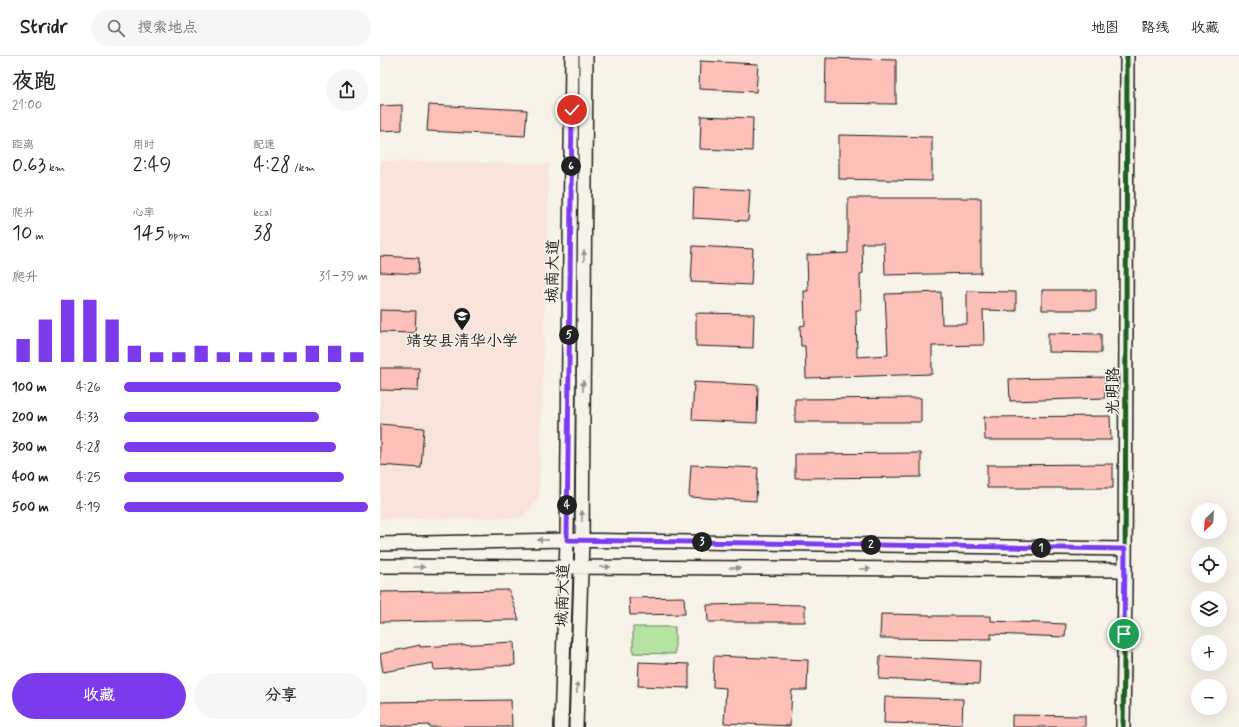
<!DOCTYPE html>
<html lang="zh">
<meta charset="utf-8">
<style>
body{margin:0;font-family:Mynerve,"LXGW WenKai TC",sans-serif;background:#f6f6f6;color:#202124;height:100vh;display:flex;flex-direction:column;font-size:15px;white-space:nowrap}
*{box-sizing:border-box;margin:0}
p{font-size:13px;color:#757577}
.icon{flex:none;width:22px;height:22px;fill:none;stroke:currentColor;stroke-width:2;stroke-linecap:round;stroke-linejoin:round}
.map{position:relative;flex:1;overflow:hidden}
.side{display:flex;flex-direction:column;background:#fff;width:380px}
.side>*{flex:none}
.needle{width:26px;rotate:205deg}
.buttons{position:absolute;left:811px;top:447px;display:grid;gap:8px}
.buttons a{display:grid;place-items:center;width:36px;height:36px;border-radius:50%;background:#fff;box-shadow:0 4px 16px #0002;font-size:20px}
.pin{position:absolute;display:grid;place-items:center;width:34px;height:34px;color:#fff;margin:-17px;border:2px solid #fff;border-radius:50%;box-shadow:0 1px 4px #0007}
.km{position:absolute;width:20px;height:20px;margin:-10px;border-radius:50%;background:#222;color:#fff;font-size:11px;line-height:20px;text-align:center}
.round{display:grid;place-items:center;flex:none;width:42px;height:42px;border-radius:21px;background:#f6f6f6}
.summary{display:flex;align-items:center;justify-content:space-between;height:68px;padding:0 12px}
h1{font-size:22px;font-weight:600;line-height:30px}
.metrics{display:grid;grid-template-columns:repeat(3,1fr);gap:6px;height:68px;padding:4px 12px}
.metrics div{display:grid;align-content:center}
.metrics b{font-size:20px;font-weight:600}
.metrics small{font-size:11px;font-weight:400}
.metrics p{font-size:11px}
.chart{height:112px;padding:8px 12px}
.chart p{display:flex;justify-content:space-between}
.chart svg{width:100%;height:72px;margin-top:4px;stroke:#7c3aed;stroke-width:6}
.cta{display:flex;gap:8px;margin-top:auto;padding:8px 12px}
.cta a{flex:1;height:46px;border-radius:24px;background:#7c3aed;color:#fff;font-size:16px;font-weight:600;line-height:46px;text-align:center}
.cta a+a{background:#f6f6f6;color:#202124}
ul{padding:0 12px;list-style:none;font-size:13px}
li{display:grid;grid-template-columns:64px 48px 1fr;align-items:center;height:30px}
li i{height:10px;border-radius:5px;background:#7c3aed}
header{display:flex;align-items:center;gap:24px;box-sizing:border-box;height:56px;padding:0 20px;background:#fff;border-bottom:1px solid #e0e0e0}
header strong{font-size:19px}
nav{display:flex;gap:22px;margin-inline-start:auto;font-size:14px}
.search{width:280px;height:36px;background:#f6f6f6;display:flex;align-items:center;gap:10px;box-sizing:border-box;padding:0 14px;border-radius:22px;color:#757577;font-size:15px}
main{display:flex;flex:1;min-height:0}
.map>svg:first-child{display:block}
.built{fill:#f8e4da}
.green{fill:#b5e3a1;stroke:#68805e}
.building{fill:#fcc0b8;stroke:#1c1c1c}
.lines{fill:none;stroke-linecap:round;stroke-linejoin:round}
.secondary-casing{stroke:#1c1c1c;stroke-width:16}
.secondary{stroke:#f7f3e8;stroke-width:13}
.cycleway-casing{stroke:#f7f3e8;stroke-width:8}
.cycleway{stroke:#1b5e20;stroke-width:5}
.oneway{fill:#94928c}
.route-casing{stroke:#fff;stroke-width:8}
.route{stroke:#7c3aed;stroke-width:5}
.labels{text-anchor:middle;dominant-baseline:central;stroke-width:3;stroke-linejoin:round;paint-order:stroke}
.street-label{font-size:16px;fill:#1c1c1c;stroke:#f7f3e8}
.poi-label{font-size:16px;fill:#1c1c1c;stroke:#f7f3e8}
</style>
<header>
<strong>Stridr</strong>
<div class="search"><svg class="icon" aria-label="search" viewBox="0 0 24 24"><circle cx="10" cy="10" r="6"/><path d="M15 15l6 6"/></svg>搜索地点</div>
<nav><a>地图</a><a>路线</a><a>收藏</a></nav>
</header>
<main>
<section class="side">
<div class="summary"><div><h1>夜跑</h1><p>21:00</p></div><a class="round"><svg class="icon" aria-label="share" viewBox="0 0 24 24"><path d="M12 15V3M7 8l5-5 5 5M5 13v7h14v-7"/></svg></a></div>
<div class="metrics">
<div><p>距离</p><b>0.63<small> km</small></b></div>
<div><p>用时</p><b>2:49</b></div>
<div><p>配速</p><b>4:28<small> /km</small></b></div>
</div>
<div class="metrics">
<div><p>爬升</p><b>10<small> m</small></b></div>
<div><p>心率</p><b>145<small> bpm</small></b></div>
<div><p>kcal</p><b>38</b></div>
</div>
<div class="chart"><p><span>爬升</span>31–39 m</p>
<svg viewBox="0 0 160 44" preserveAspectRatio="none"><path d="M5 44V30M15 44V18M25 44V6M35 44V6M45 44V18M55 44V34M65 44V38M75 44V38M85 44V34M95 44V38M105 44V38M115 44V38M125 44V38M135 44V34M145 44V34M155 44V38"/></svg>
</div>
<ul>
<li><b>100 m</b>4:26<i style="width:89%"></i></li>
<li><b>200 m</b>4:33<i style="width:80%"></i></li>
<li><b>300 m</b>4:28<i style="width:87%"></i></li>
<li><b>400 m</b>4:25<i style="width:90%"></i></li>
<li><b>500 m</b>4:19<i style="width:100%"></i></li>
</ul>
<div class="cta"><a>收藏</a><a>分享</a></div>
</section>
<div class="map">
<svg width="859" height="671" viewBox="0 0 859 671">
<rect width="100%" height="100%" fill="#f7f3e8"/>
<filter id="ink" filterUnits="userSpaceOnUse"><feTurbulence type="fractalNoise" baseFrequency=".025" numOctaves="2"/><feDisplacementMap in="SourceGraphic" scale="8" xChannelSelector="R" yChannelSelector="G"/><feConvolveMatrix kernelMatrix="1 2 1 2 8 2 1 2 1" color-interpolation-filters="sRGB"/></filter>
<g filter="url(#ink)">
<path class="built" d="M 0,105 L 169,108 L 159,443 L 141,462 L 0,463 Z"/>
<path class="green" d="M 253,571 L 295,571 L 295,598 L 253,597 Z"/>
<path class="building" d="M 446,2 L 516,4 L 516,48 L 445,47 Z
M 320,5 L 378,8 L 376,36 L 319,33 Z
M 22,49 L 22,74 L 0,75 L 0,50 Z
M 49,49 L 147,54 L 145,80 L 47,75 Z
M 321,60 L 373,62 L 372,95 L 320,93 Z
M 459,79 L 552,81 L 552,125 L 459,123 Z
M 314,131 L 370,134 L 368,165 L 313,162 Z
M 468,142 L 601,142 L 601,217 L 505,219 L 504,187 L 482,187 L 483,217 L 480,218 L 481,254 L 476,254 L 477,301 L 508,299 L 505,238 L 561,236 L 562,268 L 587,268 L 587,235 L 636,236 L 636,255 L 603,254 L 604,289 L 552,290 L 552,318 L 426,322 L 425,290 L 421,290 L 420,270 L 425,269 L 424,235 L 428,235 L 427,199 L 468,197 Z
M 313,190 L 373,193 L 371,229 L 311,226 Z
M 0,200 L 39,202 L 38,218 L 0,216 Z
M 662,234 L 716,234 L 716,254 L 662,254 Z
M 0,254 L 36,255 L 35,277 L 0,276 Z
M 316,257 L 374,258 L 373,292 L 316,290 Z
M 668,277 L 721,278 L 721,297 L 668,296 Z
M 0,312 L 39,312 L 38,335 L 0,334 Z
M 725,321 L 725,342 L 630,345 L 629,323 Z
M 314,326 L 378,329 L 377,367 L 312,364 Z
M 541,342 L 541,366 L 415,366 L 415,343 Z
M 730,360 L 731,384 L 605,384 L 604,361 Z
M 0,368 L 44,372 L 41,412 L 0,409 Z
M 541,397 L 541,421 L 415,422 L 415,398 Z
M 733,408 L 733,432 L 607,432 L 607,409 Z
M 311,409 L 378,412 L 376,445 L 309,441 Z
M 129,534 L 139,564 L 0,566 L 0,536 Z
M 304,541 L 305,558 L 250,559 L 249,542 Z
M 369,548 L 425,549 L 425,566 L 328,566 L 327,549 Z
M 501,558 L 550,559 L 550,560 L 611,560 L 611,565 L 686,568 L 685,581 L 611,578 L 611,583 L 500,582 Z
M 134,586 L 135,609 L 54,614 L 53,607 L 3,616 L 0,598 L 40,589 L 40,591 Z
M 334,600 L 428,604 L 427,634 L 412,634 L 410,670 L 344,667 L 346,632 L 333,631 Z
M 500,600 L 600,605 L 599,628 L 499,623 Z
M 259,606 L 309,608 L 309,632 L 258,630 Z
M 505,641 L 583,643 L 582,669 L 504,667 Z
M 131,644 L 132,671 L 49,671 L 49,669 L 0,671 L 0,646 Z
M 632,659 L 705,660 L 705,671 L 632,671 Z"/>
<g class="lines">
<defs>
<path id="secondary" d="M 0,488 L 187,484 L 745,493
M 0,510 L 745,514
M 181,671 L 187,484 L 192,0
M 196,671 L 202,484 L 206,0
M 743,671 L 745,532 L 747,0"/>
</defs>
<use href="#secondary" class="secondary-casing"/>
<use href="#secondary" class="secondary"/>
<defs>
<path id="cycleway" d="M 743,671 L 745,532 L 747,0"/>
</defs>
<use href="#cycleway" class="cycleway-casing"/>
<use href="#cycleway" class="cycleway"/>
</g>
<defs><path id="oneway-solid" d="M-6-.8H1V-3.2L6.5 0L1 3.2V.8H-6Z"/></defs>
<g class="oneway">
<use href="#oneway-solid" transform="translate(204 200) rotate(-89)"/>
<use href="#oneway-solid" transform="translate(203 330) rotate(-89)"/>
<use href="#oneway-solid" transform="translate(202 460) rotate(-89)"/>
<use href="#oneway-solid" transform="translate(163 484) rotate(179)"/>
<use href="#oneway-solid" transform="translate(39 511)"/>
<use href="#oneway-solid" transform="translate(225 511)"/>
<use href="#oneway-solid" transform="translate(355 512)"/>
<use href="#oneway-solid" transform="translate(485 513)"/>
<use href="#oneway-solid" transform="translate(197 632) rotate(-88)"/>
</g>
</g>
<g class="lines" filter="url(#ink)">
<defs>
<path id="route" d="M 192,54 L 187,484 L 745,493 L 744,578"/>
</defs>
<use href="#route" class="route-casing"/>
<use href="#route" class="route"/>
</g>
<defs>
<symbol id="school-pin" viewBox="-11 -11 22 30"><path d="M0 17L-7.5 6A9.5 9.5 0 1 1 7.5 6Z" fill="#1c1c1c" stroke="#f7f3e8"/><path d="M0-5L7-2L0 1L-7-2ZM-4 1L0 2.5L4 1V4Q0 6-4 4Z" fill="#fff"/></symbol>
</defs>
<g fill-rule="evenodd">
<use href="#school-pin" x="72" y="250" width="20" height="27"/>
</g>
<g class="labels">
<g class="street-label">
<text transform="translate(173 215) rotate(-89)">城南大道</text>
<text transform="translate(733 335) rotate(-90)">光明路</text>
<text transform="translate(183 539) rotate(-88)">城南大道</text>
</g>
<g class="poi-label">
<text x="82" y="285">靖安县清华小学</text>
</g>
</g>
</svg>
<div class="buttons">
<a><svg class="needle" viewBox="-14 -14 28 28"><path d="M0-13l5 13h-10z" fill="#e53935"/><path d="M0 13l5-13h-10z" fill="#757577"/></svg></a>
<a><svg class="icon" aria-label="locate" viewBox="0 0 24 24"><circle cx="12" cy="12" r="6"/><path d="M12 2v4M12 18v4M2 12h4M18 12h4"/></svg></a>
<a><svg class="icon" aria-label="layers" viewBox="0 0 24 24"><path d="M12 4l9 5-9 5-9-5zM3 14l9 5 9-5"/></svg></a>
<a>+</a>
<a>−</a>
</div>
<div class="pin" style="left:744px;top:578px;background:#1e9e55"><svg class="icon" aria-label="arrive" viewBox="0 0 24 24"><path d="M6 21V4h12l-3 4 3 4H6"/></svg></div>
<div class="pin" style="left:192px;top:54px;background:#d93025"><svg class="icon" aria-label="check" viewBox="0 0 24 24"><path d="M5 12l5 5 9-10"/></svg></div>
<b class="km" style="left:661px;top:492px">1</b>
<b class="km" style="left:491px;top:489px">2</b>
<b class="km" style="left:322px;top:486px">3</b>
<b class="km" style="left:187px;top:449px">4</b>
<b class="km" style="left:189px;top:279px">5</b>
<b class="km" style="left:191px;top:110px">6</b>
</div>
</main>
